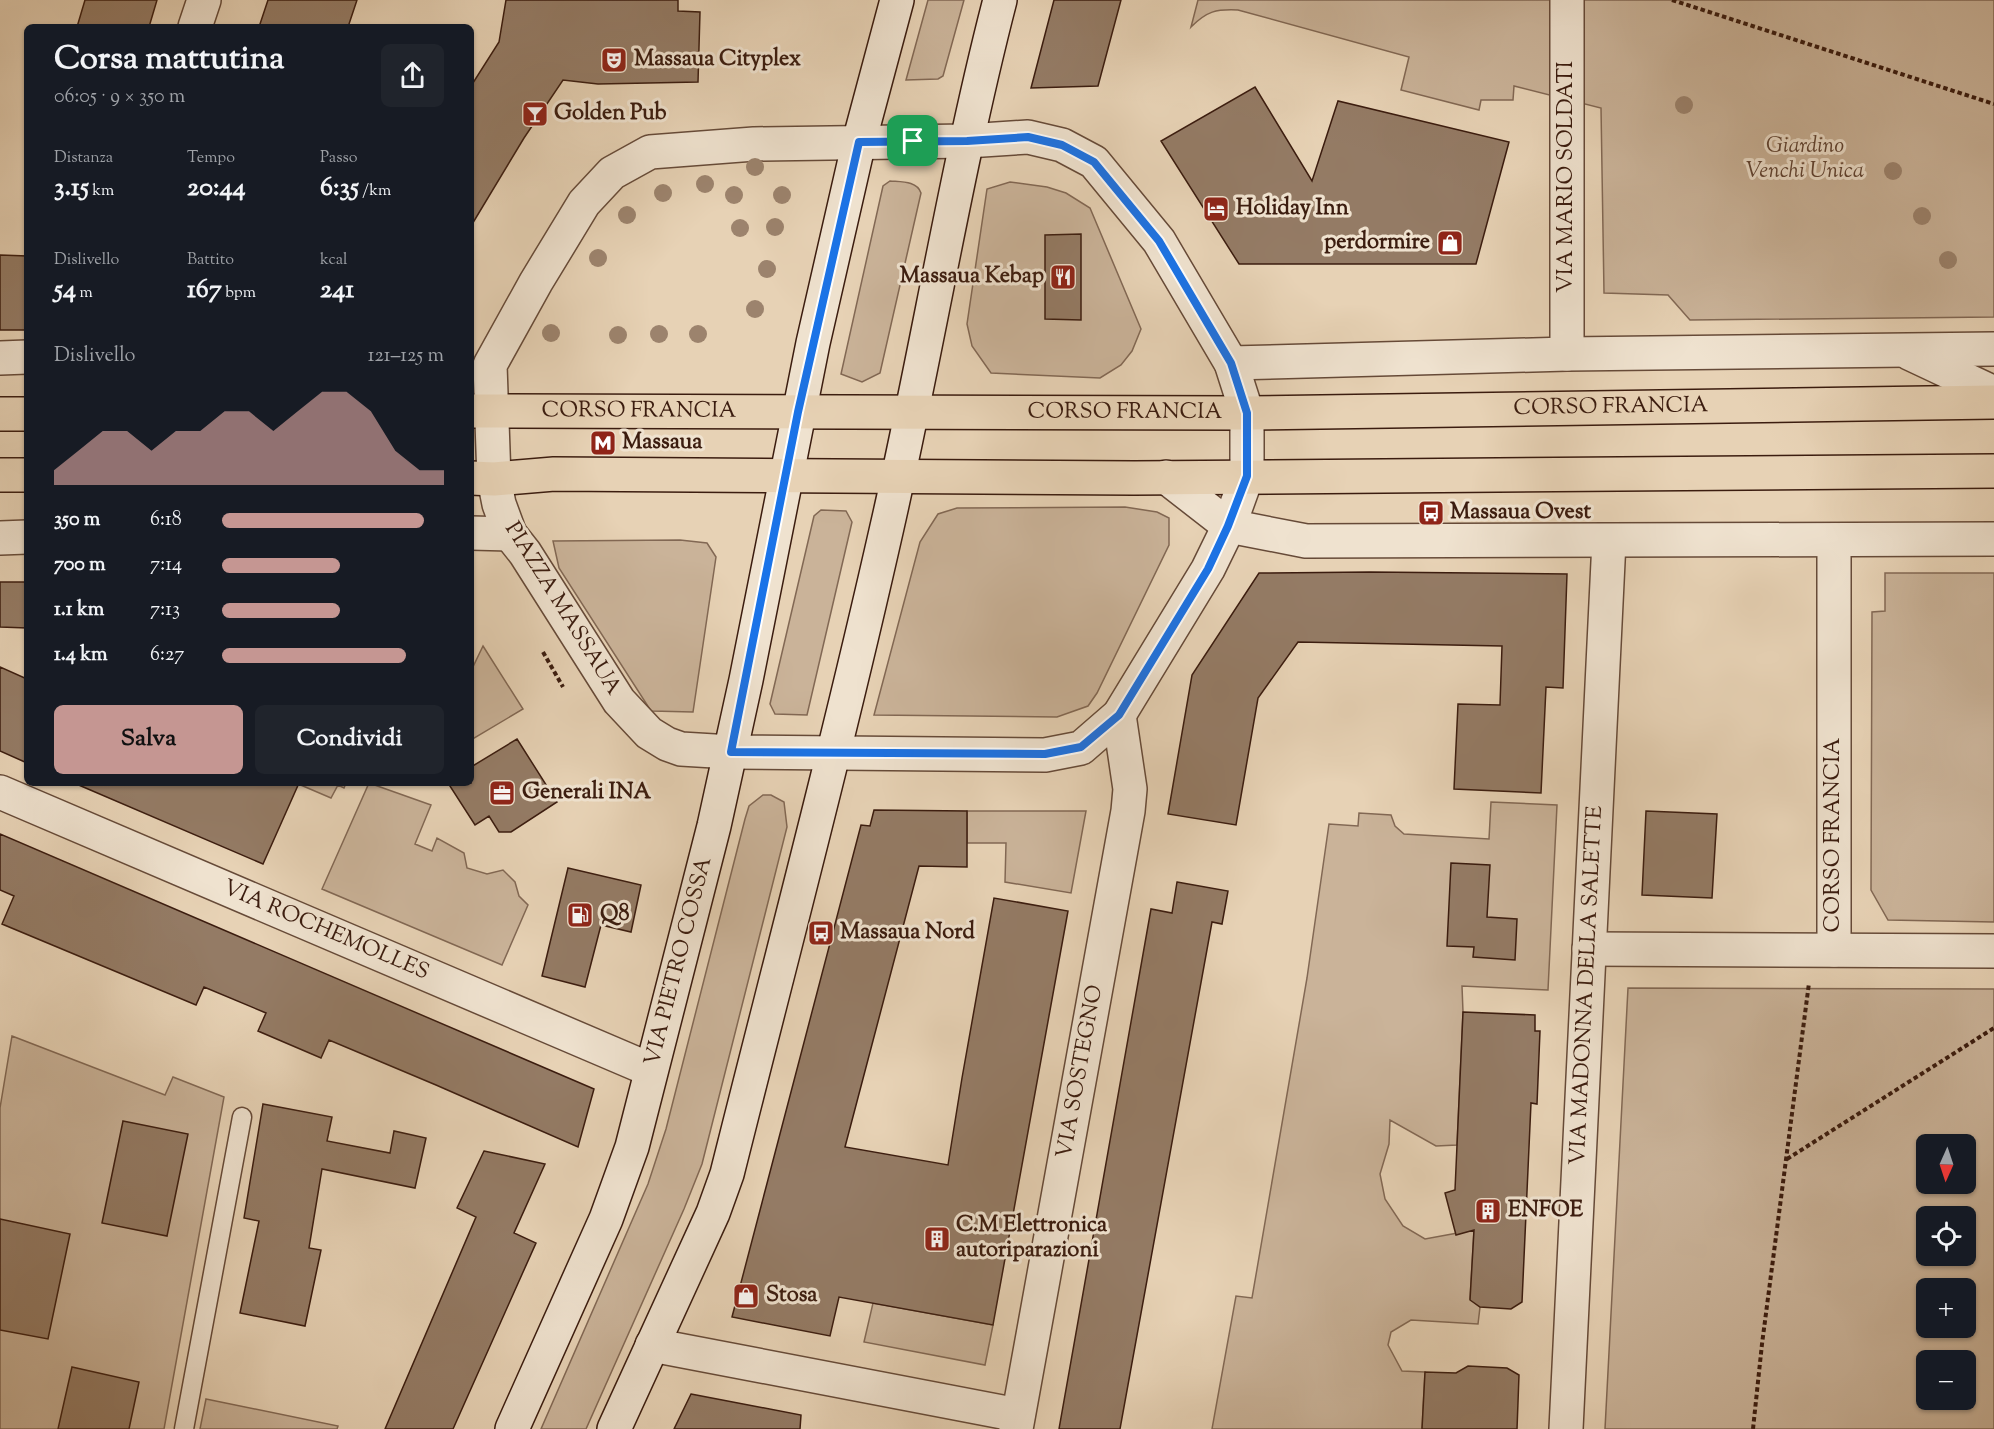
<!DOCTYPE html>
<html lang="it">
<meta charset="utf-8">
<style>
body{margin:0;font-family:"Sorts Mill Goudy",serif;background:#20242c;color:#f1f3f6;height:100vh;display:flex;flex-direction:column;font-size:22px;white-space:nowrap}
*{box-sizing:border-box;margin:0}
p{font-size:20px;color:#9ea1a6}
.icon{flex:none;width:33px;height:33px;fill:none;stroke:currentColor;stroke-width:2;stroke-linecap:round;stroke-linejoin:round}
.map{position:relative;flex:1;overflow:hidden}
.sheet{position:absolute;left:24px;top:24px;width:450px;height:762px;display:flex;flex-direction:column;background:#171b24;border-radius:9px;box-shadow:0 2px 4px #0004}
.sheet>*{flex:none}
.needle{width:39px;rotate:183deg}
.tools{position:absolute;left:1916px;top:1134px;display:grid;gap:12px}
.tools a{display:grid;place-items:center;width:60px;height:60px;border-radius:9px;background:#171b24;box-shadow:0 2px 4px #0004;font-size:30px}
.pin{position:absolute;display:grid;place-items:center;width:51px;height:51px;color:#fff;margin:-26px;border-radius:12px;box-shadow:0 3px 9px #0006}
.round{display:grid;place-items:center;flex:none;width:63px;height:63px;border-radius:9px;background:#20242c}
.headline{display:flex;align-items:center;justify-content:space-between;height:102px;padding:0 30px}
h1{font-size:33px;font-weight:700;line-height:45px}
.figures{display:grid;grid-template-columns:repeat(3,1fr);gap:9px;height:102px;padding:6px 30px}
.figures div{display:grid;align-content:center}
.figures b{font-size:26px;font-weight:700}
.figures small{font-size:16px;font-weight:400}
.figures p{font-size:16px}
.chart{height:168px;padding:12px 30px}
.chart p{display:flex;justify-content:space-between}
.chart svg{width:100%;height:108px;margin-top:6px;fill:#c59692;opacity:.7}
.action{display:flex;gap:12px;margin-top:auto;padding:12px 30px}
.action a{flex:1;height:69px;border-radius:9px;background:#c59692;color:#111;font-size:24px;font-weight:700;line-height:69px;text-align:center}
.action a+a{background:#20242c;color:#f1f3f6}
ul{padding:0 30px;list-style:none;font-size:20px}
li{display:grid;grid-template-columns:96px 72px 1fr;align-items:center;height:45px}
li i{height:15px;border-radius:8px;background:#c59692}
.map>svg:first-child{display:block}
.green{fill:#cab399;stroke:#826854;stroke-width:1.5;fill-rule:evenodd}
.building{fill:#947b65;stroke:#3b1c0f;stroke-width:1.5}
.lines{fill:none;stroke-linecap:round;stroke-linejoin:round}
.service-casing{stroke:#664a38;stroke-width:21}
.minor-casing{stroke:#664a38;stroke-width:36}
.secondary-casing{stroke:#3b1c0f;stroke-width:36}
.primary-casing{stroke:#3b1c0f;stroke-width:36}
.path{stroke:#3b1c0f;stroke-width:4;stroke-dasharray:4.5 3;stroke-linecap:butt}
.service{stroke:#efe2cf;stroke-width:18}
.minor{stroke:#efe2cf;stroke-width:33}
.secondary{stroke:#efe2cf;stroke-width:33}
.primary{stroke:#e7d2b5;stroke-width:33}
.tree{fill:#9c836d}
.route-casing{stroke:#fff;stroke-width:12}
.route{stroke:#1a73e8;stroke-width:8}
.labels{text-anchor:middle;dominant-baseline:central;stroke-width:6;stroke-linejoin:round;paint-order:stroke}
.poi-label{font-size:22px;font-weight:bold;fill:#3b1c0f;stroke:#efe2cf;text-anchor:start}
.park-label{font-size:22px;font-style:italic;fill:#5f4232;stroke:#efe2cf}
.street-label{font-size:22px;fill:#3b1c0f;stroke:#efe2cf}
</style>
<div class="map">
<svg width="1994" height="1429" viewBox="0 0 1994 1429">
<rect width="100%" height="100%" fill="#e7d2b5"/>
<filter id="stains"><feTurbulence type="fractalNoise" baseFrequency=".00333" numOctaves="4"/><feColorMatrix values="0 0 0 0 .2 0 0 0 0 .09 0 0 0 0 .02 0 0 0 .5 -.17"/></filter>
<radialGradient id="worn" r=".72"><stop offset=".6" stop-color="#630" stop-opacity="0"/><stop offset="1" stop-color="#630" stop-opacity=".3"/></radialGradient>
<path class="green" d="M 928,0 L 964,0 L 943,76 L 938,79 L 906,80 Z
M 1198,0 L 1994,0 L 1994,317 L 1690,320 L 1668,295 L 1604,293 L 1601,108 L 1514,86 L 1513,100 L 1481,100 L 1479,110 L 1401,90 L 1409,57 L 1238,10 C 1216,9 1207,11 1191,27 Z
M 890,181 C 902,182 917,181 921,193 L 880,373 L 862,382 L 841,374 L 883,186 Z
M 1010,182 L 1047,187 L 1066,193 L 1090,208 L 1141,329 L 1132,351 L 1121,365 L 1100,378 L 991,373 L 972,346 L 967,324 L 987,189 Z
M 1125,507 L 1157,512 L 1169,518 L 1169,545 L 1097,693 L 1088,706 L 1057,717 L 874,715 L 920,542 L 938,514 L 957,508 Z
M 821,510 L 846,511 L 852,522 L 807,715 L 775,714 L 770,704 L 814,516 Z
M 680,540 L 707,543 L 716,557 L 693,712 L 651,711 L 559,568 L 553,541 Z
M 1885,573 L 1994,573 L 1994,922 L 1888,920 L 1871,890 L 1872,612 L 1885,611 Z
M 483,646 L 523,709 L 471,740 L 471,671 Z
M 296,783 L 346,783 L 344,788 L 338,785 L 331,798 Z
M 369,783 L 431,805 L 415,844 L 432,851 L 437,838 L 464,853 L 467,868 L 487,874 L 503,870 L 515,882 L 519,896 L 528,905 L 502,965 L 322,889 Z
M 763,795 L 771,795 L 784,802 L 787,827 L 702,1164 L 684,1209 L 586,1429 L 541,1429 L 648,1184 L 666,1129 L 745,819 L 749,806 Z
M 1491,802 L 1557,805 L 1548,990 L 1462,986 L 1463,1012 L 1457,1145 L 1436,1146 L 1390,1120 L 1389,1144 L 1380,1174 L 1385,1199 L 1403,1226 L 1425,1239 L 1474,1230 L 1470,1299 L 1480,1307 L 1478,1324 L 1411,1320 L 1391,1332 L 1388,1345 L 1402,1371 L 1425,1372 L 1422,1429 L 1212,1429 L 1236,1296 L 1252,1298 L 1307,978 L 1329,824 L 1358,826 L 1359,813 L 1391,815 L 1395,826 L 1404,834 L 1489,839 Z
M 967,811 L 1086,811 L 1071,893 L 1005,882 L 1006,843 L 967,843 Z
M 1628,988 L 1994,989 L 1994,1429 L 1605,1429 ZM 1926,1144 L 1965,1144 L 1965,1184 L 1926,1184 ZM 1926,1216 L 1965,1216 L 1965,1256 L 1926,1256 ZM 1926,1288 L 1965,1288 L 1965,1328 L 1926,1328 ZM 1926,1360 L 1965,1360 L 1965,1400 L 1926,1400 Z
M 12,1036 L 165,1095 L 173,1077 L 224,1097 L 164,1429 L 0,1429 L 0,1108 Z
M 873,1303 L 993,1325 L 985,1365 L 864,1342 Z
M 206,1399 L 338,1426 L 337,1429 L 200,1429 Z"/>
<path class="building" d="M 85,0 L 157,0 L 149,27 L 77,27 Z
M 268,0 L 357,0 L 348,27 L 259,27 Z
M 506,0 L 678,0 L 678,11 L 700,12 L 698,82 L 598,84 L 563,80 L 524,138 L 471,226 L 471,86 L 499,42 Z
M 1054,0 L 1121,0 L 1098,86 L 1031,88 Z
M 1255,87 L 1312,181 L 1338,101 L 1509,142 L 1476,264 L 1239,264 L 1161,141 Z
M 1081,234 L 1081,320 L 1045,319 L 1045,235 Z
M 0,255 L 27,256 L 27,330 L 0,330 Z
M 1370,572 L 1567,574 L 1563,688 L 1546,687 L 1541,793 L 1454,789 L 1458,704 L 1500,705 L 1502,646 L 1298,642 L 1258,698 L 1236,825 L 1168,814 L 1192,675 L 1259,573 Z
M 0,582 L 27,582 L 27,628 L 0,627 Z
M 0,667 L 27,679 L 27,763 L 0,751 Z
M 517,739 L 557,802 L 511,832 L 499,832 L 489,816 L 475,825 L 448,783 L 471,783 L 471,767 Z
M 74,783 L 299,783 L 263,864 Z
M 874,810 L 967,811 L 967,867 L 919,866 L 845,1147 L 948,1165 L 962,1078 L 994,898 L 1068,911 L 993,1325 L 839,1297 L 830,1336 L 732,1317 L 861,825 L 870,826 Z
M 1646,811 L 1717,814 L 1712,898 L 1642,895 Z
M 0,834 L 594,1089 L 578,1147 L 436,1085 L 329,1040 L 321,1058 L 258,1031 L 266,1013 L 204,987 L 196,1005 L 2,924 L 14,896 L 0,890 Z
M 1451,863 L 1490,865 L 1487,917 L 1517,919 L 1515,960 L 1473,957 L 1474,947 L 1447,946 Z
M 568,868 L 641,885 L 631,932 L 601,925 L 585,987 L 542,976 Z
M 1177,882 L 1228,891 L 1222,924 L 1212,922 L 1120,1429 L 1059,1429 L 1151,909 L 1172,913 Z
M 1463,1012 L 1535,1015 L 1535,1031 L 1540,1031 L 1537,1104 L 1531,1103 L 1522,1302 L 1511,1309 L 1480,1307 L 1470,1300 L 1474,1230 L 1456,1235 L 1445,1193 L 1455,1190 Z
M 263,1104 L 332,1117 L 327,1141 L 390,1153 L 394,1131 L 426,1138 L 415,1188 L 322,1169 L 309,1248 L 321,1250 L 305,1326 L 240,1313 L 259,1221 L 244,1218 Z
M 123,1121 L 188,1134 L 167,1236 L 102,1223 Z
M 484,1151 L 545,1164 L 514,1233 L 536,1243 L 453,1429 L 385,1429 L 476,1217 L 457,1208 Z
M 0,1219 L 70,1234 L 48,1339 L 0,1330 Z
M 1468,1366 L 1507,1368 L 1519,1375 L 1517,1429 L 1422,1429 L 1425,1372 L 1456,1373 Z
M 72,1367 L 139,1382 L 129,1429 L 58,1429 Z
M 691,1394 L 801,1415 L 800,1429 L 674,1429 Z"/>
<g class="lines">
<defs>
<path id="service" d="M 184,1429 L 242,1117"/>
<g id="minor">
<path d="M 1567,0 L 1567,354"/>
<path d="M 195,27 L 204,0"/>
<path d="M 1028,137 L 1062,145 L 1094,162 L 1159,241 L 1231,363 L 1247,413 L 1247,476 L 1229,526 L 1208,569 L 1119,715 L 1081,748 L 1045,755 L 731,752 L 681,749 L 667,744 L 649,733 L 619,701 L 525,553 L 510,534 L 499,504 L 494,479 L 490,365 L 536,282 L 584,203 L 612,173 L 650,152 L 754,144 L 967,141 Z"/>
<path d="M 1909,353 L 1994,393"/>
<path d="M 0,358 L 27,357"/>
<path d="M 1231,363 L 1567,354 L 1994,349"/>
<path d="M 1166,477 L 1229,526 L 1306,541 L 1994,539"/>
<path d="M 471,533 L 510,534"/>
<path d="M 0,538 L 27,537"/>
<path d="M 1834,540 L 1834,950"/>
<path id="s1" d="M 0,792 L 651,1070"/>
<path d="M 1589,949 L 1994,951"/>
<path d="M 652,1345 L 1018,1415"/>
<path id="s2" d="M 1016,1429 L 1128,811 L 1130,789 L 1119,715"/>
<path id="s3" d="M 1566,1429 L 1609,541"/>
</g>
<g id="secondary">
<path id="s4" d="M 512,1429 L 606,1219 L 632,1147 L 714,826 L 746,680 L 813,343 L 859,142 L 897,0"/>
<path d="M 614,1429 L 713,1213 L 727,1174 C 781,959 838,744 887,527 C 927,352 955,174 1000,0"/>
</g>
<g id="primary">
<path id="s5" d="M 471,411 L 1247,413 L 1994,402"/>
<path d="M 0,414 L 27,414"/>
<path d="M 0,475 L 27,475"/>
<path d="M 471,478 L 494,479 L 554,474 L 1134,478 L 1994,471"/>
</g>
</defs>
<use href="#service" class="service-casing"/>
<use href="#minor" class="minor-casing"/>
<use href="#secondary" class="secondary-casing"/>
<use href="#primary" class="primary-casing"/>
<path class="path" d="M 1672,0 L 1994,104
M 543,652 L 563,687
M 1787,1159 L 1994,1028
M 1753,1429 L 1762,1344 L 1809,983"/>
<use href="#service" class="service"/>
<use href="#minor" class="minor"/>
<use href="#secondary" class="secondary"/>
<use href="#primary" class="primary"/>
</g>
<g class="tree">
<circle cx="1684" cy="105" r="9"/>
<circle cx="755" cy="167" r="9"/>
<circle cx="1893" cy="171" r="9"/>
<circle cx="705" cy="184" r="9"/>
<circle cx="663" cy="193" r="9"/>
<circle cx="734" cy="195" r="9"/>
<circle cx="782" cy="195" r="9"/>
<circle cx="627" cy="215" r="9"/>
<circle cx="1922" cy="216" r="9"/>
<circle cx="775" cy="227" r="9"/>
<circle cx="740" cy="228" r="9"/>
<circle cx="598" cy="258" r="9"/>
<circle cx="1948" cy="260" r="9"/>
<circle cx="767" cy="269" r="9"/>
<circle cx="755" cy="309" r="9"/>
<circle cx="551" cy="333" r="9"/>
<circle cx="659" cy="334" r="9"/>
<circle cx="698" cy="334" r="9"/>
<circle cx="618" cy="335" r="9"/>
</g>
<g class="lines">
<defs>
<path id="route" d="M 1028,137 L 1062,145 L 1094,162 L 1159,241 L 1231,363 L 1247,413 L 1247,476 L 1228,526 L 1208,569 L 1119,715 L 1081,747 L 1045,754 L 731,752 L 798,412 L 859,142 L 967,141 Z"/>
</defs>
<use href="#route" class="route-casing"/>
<use href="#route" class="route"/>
</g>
<defs>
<symbol id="theatre-square" viewBox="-11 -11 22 22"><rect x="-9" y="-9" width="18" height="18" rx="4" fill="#8f2418" stroke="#efe2cf"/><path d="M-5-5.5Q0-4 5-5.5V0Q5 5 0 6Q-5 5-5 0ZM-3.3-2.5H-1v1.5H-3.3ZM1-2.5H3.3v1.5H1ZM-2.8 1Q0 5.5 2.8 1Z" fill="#fff"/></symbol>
<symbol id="bar-square" viewBox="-11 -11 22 22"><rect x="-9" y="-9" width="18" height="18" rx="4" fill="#8f2418" stroke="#efe2cf"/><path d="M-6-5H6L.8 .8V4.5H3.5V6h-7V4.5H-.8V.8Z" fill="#fff"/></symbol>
<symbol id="hotel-square" viewBox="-11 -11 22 22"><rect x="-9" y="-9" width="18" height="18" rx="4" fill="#8f2418" stroke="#efe2cf"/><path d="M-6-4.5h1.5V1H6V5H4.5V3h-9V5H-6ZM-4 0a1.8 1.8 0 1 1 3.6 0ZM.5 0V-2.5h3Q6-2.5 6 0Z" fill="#fff"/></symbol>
<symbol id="shop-square" viewBox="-11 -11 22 22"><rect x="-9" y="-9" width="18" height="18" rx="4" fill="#8f2418" stroke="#efe2cf"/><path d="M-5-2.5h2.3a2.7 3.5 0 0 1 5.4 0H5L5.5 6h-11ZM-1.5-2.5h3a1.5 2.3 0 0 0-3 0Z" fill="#fff"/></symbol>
<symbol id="restaurant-square" viewBox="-11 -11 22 22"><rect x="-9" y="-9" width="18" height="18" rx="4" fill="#8f2418" stroke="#efe2cf"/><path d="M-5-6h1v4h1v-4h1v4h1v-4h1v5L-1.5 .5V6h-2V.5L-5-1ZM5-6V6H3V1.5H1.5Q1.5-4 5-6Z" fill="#fff"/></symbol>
<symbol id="metro-square" viewBox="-11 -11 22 22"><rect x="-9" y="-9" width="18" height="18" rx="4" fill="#8f2418" stroke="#efe2cf"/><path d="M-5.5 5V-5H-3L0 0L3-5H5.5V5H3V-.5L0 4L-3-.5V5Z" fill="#fff"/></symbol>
<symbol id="bus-square" viewBox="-11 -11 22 22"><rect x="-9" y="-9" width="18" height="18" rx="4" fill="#8f2418" stroke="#efe2cf"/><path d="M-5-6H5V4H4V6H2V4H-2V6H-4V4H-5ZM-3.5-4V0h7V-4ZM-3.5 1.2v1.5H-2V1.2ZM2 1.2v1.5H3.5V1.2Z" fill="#fff"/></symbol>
<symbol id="office-square" viewBox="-11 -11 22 22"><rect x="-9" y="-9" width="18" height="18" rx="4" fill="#8f2418" stroke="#efe2cf"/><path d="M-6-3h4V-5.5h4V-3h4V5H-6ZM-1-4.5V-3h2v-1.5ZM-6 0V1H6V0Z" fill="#fff"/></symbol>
<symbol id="fuel-square" viewBox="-11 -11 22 22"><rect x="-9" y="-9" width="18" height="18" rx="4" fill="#8f2418" stroke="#efe2cf"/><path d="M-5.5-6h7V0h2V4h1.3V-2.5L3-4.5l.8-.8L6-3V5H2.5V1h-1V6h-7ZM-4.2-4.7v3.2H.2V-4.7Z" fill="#fff"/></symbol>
<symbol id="building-square" viewBox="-11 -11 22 22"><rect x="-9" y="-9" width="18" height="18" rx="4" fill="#8f2418" stroke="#efe2cf"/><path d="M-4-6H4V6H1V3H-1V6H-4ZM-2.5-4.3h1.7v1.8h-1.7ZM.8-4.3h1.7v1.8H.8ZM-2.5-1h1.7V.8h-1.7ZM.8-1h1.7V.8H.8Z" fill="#fff"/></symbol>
</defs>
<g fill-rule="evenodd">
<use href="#theatre-square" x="599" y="45" width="30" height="30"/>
<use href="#bar-square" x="520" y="99" width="30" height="30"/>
<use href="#hotel-square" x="1201" y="194" width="30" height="30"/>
<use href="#shop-square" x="1435" y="228" width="30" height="30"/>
<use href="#restaurant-square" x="1048" y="262" width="30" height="30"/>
<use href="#metro-square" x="588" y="428" width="30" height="30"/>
<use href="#bus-square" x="1416" y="498" width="30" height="30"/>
<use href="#office-square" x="487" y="778" width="30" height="30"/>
<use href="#fuel-square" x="565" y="900" width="30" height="30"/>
<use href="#bus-square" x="806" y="918" width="30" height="30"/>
<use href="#building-square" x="1473" y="1196" width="30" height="30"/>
<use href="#building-square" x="922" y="1224" width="30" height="30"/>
<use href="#shop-square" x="731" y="1281" width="30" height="30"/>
</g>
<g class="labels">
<g class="poi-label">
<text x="634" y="60">Massaua Cityplex</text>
<text x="554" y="114">Golden Pub</text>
<text x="1236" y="209">Holiday Inn</text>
<text x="1430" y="243" text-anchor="end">perdormire</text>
<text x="1044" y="277" text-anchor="end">Massaua Kebap</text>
<text x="622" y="443">Massaua</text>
<text x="1450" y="513">Massaua Ovest</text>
<text x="522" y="793">Generali INA</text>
<text x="600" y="915">Q8</text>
<text x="840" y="933">Massaua Nord</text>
<text x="1508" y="1211">ENFOE</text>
<text x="956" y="1226">C.M Elettronica<tspan x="956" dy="25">autoriparazioni</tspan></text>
<text x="766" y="1296">Stosa</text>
</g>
<g class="park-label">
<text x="1805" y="147">Giardino<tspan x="1805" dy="25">Venchi Unica</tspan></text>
</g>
<g class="street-label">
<text transform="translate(1567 177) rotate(-90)">VIA MARIO SOLDATI</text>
<text stroke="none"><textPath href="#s5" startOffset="1140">CORSO FRANCIA</textPath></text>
<text stroke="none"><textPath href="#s5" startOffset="168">CORSO FRANCIA</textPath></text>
<text stroke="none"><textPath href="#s5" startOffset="654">CORSO FRANCIA</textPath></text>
<text transform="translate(562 609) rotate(58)">PIAZZA MASSAUA</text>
<text transform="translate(1834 835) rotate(-90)">CORSO FRANCIA</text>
<text stroke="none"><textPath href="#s1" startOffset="354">VIA ROCHEMOLLES</textPath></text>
<text stroke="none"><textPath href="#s4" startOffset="498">VIA PIETRO COSSA</textPath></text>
<text stroke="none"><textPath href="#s3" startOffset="444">VIA MADONNA DELLA SALETTE</textPath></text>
<text stroke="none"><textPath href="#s2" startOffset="363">VIA SOSTEGNO</textPath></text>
</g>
</g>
<rect width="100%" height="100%" filter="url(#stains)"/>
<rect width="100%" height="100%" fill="url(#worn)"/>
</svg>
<div class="tools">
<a><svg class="needle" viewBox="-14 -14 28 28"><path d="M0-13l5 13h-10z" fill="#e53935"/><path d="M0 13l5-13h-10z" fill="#9ea1a6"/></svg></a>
<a><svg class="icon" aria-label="locate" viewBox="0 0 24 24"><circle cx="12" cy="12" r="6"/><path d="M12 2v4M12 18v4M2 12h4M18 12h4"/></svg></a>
<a>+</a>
<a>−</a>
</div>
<div class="pin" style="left:913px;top:141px;background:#1e9e55"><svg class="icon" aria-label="arrive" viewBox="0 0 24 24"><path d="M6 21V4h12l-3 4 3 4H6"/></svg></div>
<section class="sheet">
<div class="headline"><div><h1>Corsa mattutina</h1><p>06:05 · 9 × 350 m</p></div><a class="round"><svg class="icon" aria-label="share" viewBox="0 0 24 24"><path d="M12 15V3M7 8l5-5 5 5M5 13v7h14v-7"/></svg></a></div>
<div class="figures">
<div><p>Distanza</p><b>3.15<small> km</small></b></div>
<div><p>Tempo</p><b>20:44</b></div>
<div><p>Passo</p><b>6:35<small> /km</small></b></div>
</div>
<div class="figures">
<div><p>Dislivello</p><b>54<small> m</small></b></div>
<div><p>Battito</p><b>167<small> bpm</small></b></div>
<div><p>kcal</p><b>241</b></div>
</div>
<div class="chart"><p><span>Dislivello</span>121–125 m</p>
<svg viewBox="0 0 160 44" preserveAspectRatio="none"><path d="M0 44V38L10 30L20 22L30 22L40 30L50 22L60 22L70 14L80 14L90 22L100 14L110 6L120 6L130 14L140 30L150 38L160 38V44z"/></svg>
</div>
<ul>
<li><b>350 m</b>6:18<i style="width:91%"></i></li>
<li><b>700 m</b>7:14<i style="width:53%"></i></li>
<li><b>1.1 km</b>7:13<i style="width:53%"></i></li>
<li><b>1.4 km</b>6:27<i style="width:83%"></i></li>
</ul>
<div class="action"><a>Salva</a><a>Condividi</a></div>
</section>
</div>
